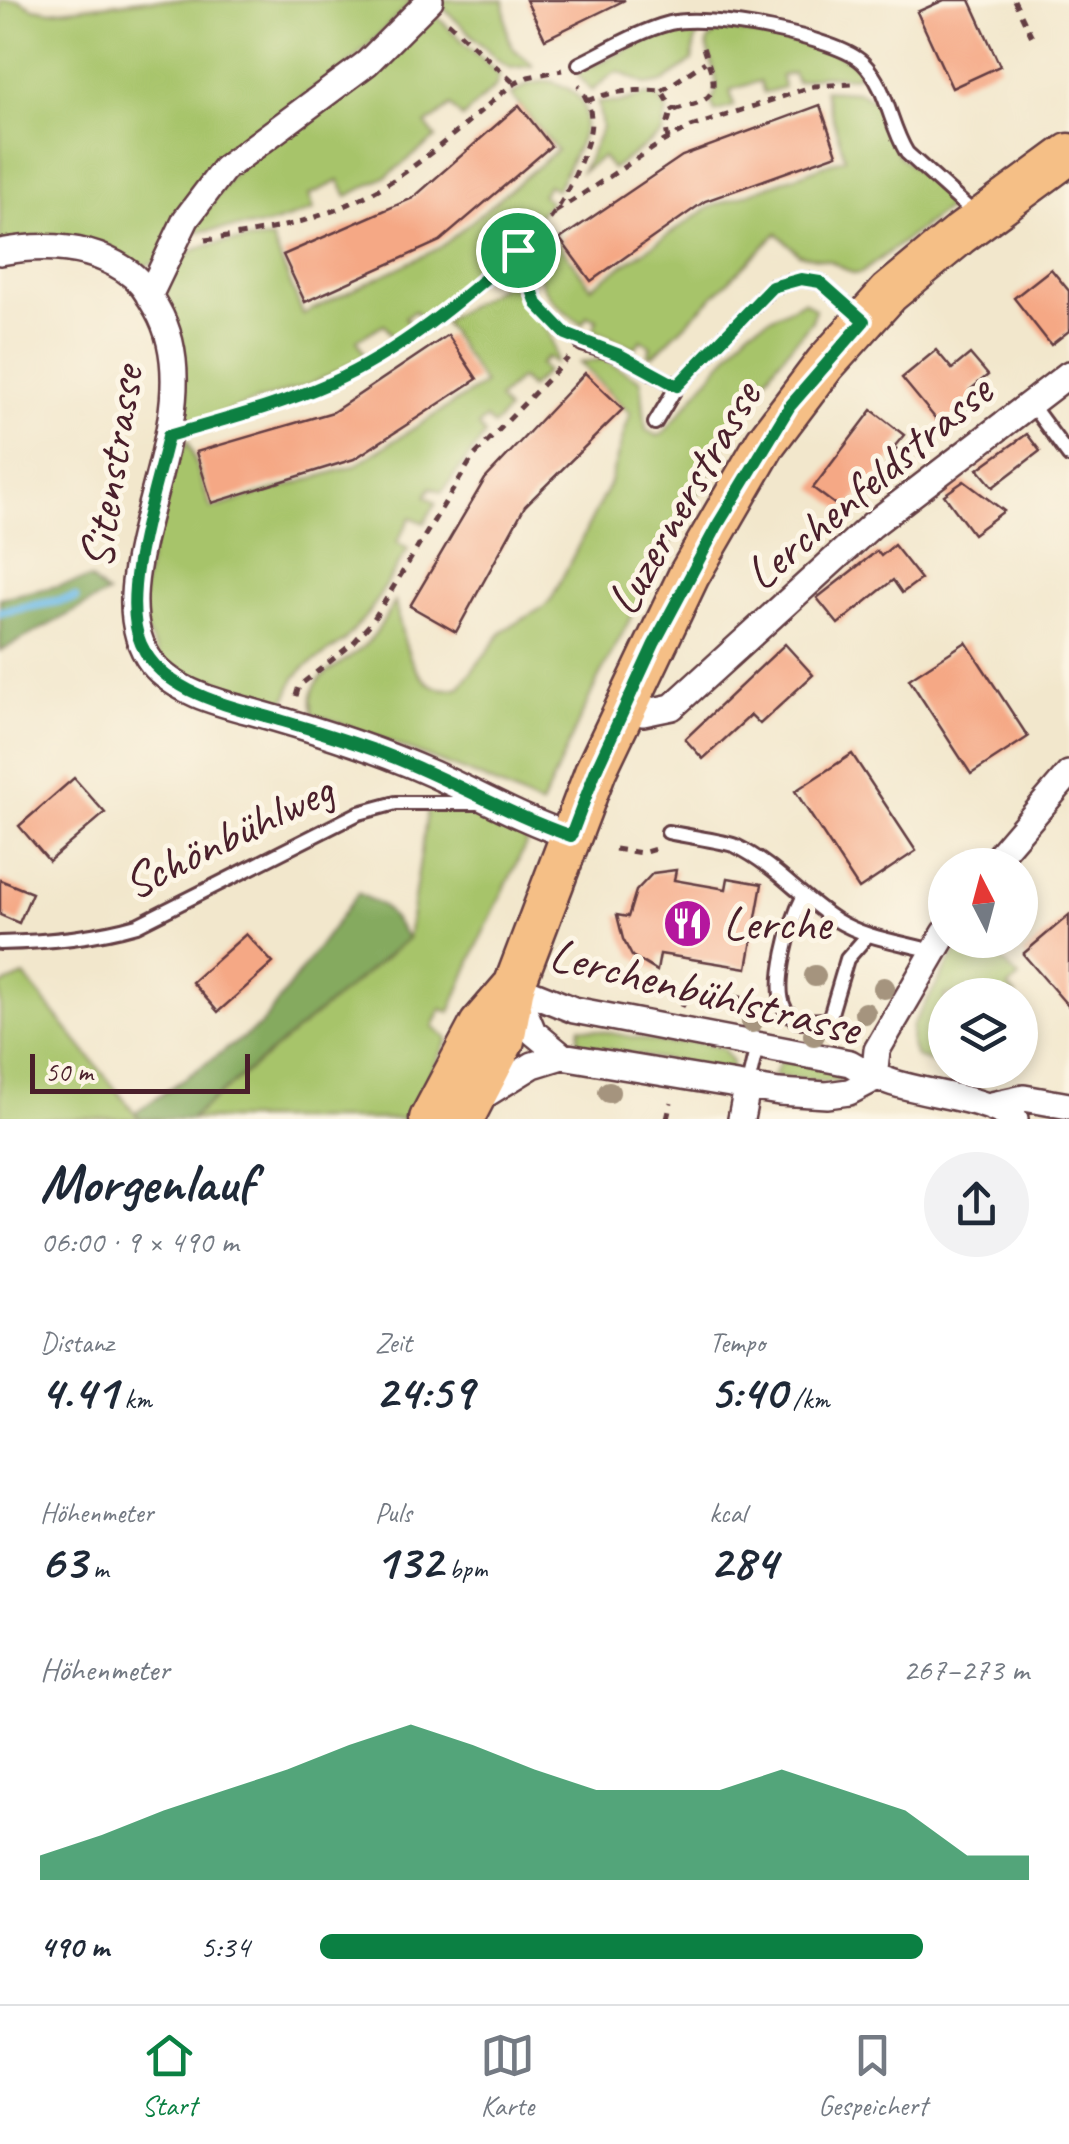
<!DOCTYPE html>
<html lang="de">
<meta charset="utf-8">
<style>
body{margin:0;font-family:Caveat,sans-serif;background:#f2f2f3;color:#1f2937;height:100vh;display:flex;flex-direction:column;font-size:38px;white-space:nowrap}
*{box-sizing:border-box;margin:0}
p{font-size:32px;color:#747a83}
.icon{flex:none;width:55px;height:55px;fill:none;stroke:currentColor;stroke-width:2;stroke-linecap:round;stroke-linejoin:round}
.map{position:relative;height:1119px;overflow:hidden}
.details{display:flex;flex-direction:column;background:#fff;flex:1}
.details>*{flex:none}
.needle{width:65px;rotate:354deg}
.buttons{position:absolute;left:928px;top:848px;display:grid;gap:20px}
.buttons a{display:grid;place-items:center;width:110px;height:110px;border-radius:50%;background:#fff;box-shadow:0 5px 15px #0003;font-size:50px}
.scale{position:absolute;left:30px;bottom:25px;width:220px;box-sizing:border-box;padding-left:10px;border:5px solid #4a1f2b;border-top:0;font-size:28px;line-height:35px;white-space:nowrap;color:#4a1f2b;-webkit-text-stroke:8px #fcf5e5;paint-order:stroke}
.pin{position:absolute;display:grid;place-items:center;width:85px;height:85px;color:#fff;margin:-42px;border:5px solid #fff;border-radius:50%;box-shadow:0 2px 10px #0007}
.round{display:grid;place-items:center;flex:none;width:105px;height:105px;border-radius:52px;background:#f2f2f3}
.overview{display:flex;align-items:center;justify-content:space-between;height:170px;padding:0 40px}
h1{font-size:55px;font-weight:800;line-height:75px}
.stats{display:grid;grid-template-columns:repeat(3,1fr);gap:15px;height:170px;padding:10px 40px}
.stats div{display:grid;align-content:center}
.stats b{font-size:50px;font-weight:800}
.stats small{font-size:28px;font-weight:400}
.stats p{font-size:28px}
.chart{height:280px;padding:20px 40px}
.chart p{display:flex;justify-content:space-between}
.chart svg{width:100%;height:180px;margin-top:10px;fill:#0b8043;opacity:.7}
ul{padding:0 40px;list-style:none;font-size:32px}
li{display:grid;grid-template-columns:160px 120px 1fr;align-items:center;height:75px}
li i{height:25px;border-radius:12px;background:#0b8043}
.menu{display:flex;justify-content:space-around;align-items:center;height:140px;border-top:2px solid #e0e1e3;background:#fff;font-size:28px;color:#747a83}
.menu a{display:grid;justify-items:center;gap:5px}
.menu .active{color:#0b8043}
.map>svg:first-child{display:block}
.green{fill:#a7c46b;stroke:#78724b;stroke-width:2.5}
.forest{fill:#85aa5f;stroke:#686445;stroke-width:2.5}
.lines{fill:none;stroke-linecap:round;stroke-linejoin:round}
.stream{stroke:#6ebbe8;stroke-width:9}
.building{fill:#f5a885}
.lane-casing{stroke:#633d43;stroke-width:18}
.street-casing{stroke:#633d43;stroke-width:30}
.primary-casing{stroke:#633d43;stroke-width:45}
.path{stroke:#633d43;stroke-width:5;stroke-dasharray:8 8;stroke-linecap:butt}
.lane{stroke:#fff;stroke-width:12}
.street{stroke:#fff;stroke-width:25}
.primary{stroke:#f5bf86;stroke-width:40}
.tree{fill:#a5947e}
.route-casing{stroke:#fff;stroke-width:20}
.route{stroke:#0b8043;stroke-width:12}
.labels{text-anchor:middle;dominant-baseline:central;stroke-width:10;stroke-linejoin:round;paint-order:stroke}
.street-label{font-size:48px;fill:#4a1f2b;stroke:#fcf5e5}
.poi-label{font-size:48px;fill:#4a1f2b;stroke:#fcf5e5;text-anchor:start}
</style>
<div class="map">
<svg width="1069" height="1119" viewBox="0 0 1069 1119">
<rect width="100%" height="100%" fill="#fcf5e5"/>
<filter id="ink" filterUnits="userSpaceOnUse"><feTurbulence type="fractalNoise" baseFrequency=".01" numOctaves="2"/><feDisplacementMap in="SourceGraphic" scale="20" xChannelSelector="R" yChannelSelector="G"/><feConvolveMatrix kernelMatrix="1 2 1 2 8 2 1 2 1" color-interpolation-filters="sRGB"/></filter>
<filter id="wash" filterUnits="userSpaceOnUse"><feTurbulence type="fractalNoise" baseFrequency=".0048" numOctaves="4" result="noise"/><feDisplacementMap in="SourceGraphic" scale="40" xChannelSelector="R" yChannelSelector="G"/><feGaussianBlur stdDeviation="2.25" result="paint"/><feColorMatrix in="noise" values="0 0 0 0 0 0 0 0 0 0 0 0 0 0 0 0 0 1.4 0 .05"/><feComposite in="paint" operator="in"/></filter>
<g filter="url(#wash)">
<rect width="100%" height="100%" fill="#f2e7cc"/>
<path class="green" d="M 0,0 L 18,0 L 34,8 L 52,11 L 145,0 L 414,0 L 348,65 L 226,151 L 204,177 L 157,262 L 138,268 L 0,246 Z
M 442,0 L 504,0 C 505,12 506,40 515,50 C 521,56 528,59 533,66 L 510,68 L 499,61 L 443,8 Z
M 428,14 L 435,15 L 499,75 L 496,86 L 462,118 L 451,106 L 426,125 L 436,138 L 387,176 L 347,196 L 339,181 L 309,195 L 314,210 L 268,225 L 190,232 L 236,170 Z
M 703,26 L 695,41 L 692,61 L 664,82 L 647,85 C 610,69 624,65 592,91 L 578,76 L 579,72 L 657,35 Z
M 718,28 L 811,45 L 834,52 L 858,66 L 860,73 L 854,77 L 821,75 L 797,82 L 793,73 L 781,76 L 784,87 L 764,93 L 760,81 L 730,90 L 734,106 L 715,112 L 711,102 C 724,82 709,64 707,43 Z
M 549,81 C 617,100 572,150 557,190 L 548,185 L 542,195 L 550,201 L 529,228 L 496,257 L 489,249 L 480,256 L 486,265 L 421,319 L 415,311 L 405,317 L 410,326 L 392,337 L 384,324 L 357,340 L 365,356 L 311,384 L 186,424 L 182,422 C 177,388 162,322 166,291 C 169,270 182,253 203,247 C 224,240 250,241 272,239 L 303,314 L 441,247 L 557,150 L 511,95 L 529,84 Z
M 824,90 L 858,92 L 875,101 L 899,156 L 939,189 L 948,208 L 861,273 L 854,274 L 830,261 L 799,254 L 777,233 L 654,355 L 648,355 L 651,346 L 641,340 L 635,348 L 593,330 L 597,319 L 587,316 L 582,324 C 545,299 524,274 550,232 L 591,287 L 708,208 L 845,158 Z
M 646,95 L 659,98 L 667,110 L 662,134 L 612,169 L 602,157 L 582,171 L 602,128 L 598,102 L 620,103 Z
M 505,284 C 527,289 560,342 555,363 L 547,357 L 540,364 L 546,372 L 530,388 L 520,378 L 498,399 L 507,411 L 493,426 L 486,418 L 478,426 L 485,435 L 442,492 L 431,487 L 426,496 L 436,503 L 424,523 L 411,517 L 397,542 L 408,549 L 370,611 L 343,642 L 304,668 L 295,678 L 280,713 L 179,676 L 161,660 L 145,629 L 142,594 L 166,478 L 188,441 L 211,509 L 354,466 L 484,384 L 443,321 Z
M 804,301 L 815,309 L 812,321 L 776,364 L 740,415 L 689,508 L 597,681 L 541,806 L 477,776 L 329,719 L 314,717 C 301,672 342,670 368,642 C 379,631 386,615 395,602 C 403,635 411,701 460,687 L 504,630 L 544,607 L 552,598 L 609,485 L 630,413 L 580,363 L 602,359 L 641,380 L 646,430 L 657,436 L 663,434 L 749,329 Z
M 428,807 C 457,809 484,809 511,823 L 508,829 L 513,832 L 517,828 L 525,835 L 526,844 L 482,935 L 450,1012 L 441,1009 L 433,1027 L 448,1039 L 409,1119 L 190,1119 L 408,938 Z
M 963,940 L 982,940 L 1019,978 L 1008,987 L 1016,995 L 945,995 L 945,1066 L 916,1057 L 911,1042 L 912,1026 Z
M 24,976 L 135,1113 L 140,1119 L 0,1119 L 0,986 Z
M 580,1027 L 669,1044 L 690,1041 L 723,1048 L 732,1062 L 731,1072 L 577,1044 Z
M 797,1057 L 851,1077 L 829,1082 L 773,1076 L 781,1061 Z"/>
<path class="forest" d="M 90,579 L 107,594 L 0,651 L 0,598 Z
M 358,893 L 383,906 L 408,938 L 190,1119 L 140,1119 L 135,1113 L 261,1025 Z"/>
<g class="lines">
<path class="stream" d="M 0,612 L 75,598"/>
</g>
<g id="blocks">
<path class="building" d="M 526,0 L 625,0 L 545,39 Z
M 944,0 L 970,0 L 1000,66 L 952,88 L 917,12 Z
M 519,105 L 551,146 L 440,241 L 305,302 L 283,255 L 413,198 Z
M 820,105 L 837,154 L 705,201 L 591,281 L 560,239 L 682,156 Z
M 1051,269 L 1069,291 L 1069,331 L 1051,345 L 1014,298 Z
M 448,335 L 477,379 L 354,459 L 212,503 L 196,452 L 333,412 Z
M 936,350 L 952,369 L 970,354 L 988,375 L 970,390 L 979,401 L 945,430 L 902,378 Z
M 585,373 L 623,409 L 525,506 L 456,632 L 410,606 L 485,479 Z
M 872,410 L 904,435 L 894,447 L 898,450 L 868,488 L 865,486 L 845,512 L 813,488 Z
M 1027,434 L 1040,451 L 993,487 L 978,469 Z
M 964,481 L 1004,511 L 973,534 L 944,495 Z
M 894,545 L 921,579 L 902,593 L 893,580 L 838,624 L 817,598 L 877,551 L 881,556 Z
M 966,642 L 1028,737 L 971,774 L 909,679 Z
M 785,644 L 813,675 L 760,724 L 751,715 L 703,759 L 685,739 Z
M 852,754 L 916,851 L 859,889 L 795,791 Z
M 74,778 L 105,813 L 49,861 L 19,826 Z
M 676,870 L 674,880 L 726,889 L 728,878 L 762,884 L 747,968 L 660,954 L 657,971 L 632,956 L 623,939 L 617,915 L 628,917 L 636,891 L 653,873 Z
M 0,880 L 32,893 L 19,923 L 0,915 Z
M 1069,915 L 1069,1007 L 1023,954 Z
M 246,934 L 273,963 L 218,1012 L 192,982 Z"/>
</g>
</g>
<g filter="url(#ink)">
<use href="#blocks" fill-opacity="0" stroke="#633d43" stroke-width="2.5"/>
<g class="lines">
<defs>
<path id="lane" d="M 579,64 C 608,50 639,31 670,23 C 707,13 837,37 863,63 C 888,88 889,124 907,153 L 978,217
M 582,344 L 619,355 L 677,386
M 1030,403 L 1069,456
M 655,423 L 677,386 L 772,287 L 801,279 L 820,282 L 860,317
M 668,832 C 684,836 724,841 736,846 C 775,865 800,897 836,920 C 865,938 900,942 933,951
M 803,897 C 791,920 772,986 785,1009 C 788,1013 793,1017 797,1021 L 829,1020 L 847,959 L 868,935
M 0,943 C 47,942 92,938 137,925 L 359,813 L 396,803 L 481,803
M 747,1088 L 757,1046"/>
<path id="street" d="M 0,252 C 42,244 87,245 124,269 C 141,280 147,292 157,309 C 219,417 88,579 152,663 C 175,692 219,703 253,712 C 314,729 375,748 433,774 C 479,795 523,820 571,836
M 149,296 L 186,219 L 224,169 L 367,63 L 430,0
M 625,709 L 643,713 L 672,707 L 872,525 L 1069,374
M 991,865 L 1069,774
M 514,986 L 574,1010 L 850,1063 C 904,1098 963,1088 1015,1119
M 516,991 L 533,1032 L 562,1056 L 779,1092 L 827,1095 L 849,1092 L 874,1079
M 874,1079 L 877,1050 L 945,933
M 478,1099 L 533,1065 L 562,1056
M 992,1105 L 1024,1098 L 1069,1106
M 741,1119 L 747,1088"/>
<path id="primary" d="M 430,1119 L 480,1025 L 511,989
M 463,1119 L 504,1040 L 514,986 L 596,770 L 689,575 L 766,442 L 825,364 L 889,293 L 959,235 L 1069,154"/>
</defs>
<use href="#lane" class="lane-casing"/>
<use href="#street" class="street-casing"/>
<use href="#primary" class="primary-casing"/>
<path class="path" d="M 1014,0 L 1035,43
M 448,22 L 515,84
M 662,91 L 705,62
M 587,101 C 609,91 638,89 662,91 L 674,111
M 668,139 L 666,128 L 671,112 C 681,106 692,106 702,101 C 726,89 704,60 702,42
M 555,212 L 664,141 L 691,127 L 814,86 L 852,84
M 205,240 C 270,232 334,218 390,182 C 433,155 472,117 512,85 L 528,77 L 562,70
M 519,249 L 537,304 L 564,333
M 197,427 C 243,414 291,402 334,381 C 407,345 480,292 537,234 C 559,212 572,184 583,155 C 593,128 596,110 578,85
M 296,696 L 299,686 L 352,644 L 372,622 L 473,457 L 568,358
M 615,849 L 642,853 L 659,848
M 682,1007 L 691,989 L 764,1002
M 667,1119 L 671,1102"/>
<use href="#lane" class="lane"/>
<use href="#street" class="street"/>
<use href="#primary" class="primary"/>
</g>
<g class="tree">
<circle cx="815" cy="976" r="11"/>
<circle cx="884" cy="988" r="11"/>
<circle cx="865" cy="1013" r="11"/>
<circle cx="752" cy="1022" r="11"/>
<circle cx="814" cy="1035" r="11"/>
<circle cx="609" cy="1092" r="11"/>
</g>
</g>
<g class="lines" filter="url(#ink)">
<defs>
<path id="route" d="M 518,250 L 537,304 L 566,334 L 620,355 L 677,386 L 772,287 L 801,279 L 820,282 L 864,321 L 790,406 L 717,526 L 654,644 L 596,770 L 571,836 C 504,813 444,775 377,751 C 346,740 314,730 283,721 C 252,712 219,705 189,690 C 168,679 151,666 141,644 C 119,594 156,490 168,436 C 222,420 278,406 330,383 C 400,352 462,300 518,250 Z"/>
</defs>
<use href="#route" class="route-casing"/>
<use href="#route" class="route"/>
</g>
<defs>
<symbol id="restaurant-disc" viewBox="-11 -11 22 22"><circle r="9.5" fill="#b5179e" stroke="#fcf5e5"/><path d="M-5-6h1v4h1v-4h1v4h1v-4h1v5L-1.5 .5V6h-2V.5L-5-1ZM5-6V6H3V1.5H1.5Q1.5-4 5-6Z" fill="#fff"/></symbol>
</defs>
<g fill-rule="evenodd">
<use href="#restaurant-disc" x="660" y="896" width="55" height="55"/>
</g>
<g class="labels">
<g class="street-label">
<text transform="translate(111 467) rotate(-81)">Sitenstrasse</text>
<text transform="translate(868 482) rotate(-40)">Lerchenfeldstrasse</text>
<text transform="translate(683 498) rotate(-60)">Luzernerstrasse</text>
<text transform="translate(228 836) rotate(-26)">Schönbühlweg</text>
<text transform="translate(705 991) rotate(14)">Lerchenbühlstrasse</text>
</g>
<g class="poi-label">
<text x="723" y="923">Lerche</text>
</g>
</g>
</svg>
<div class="buttons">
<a><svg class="needle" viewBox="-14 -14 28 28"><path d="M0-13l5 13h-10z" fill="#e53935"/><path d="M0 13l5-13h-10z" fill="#747a83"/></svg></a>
<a><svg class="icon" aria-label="layers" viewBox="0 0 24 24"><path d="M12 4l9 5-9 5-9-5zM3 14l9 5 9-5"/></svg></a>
</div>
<div class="scale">50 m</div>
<div class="pin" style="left:518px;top:250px;background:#1e9e55"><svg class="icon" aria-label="arrive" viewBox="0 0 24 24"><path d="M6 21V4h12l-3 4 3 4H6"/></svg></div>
</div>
<section class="details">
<div class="overview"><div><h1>Morgenlauf</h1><p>06:00 · 9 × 490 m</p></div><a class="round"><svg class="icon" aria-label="share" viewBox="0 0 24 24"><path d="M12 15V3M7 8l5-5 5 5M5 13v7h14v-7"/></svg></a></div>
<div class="stats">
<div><p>Distanz</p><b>4.41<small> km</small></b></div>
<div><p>Zeit</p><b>24:59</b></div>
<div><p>Tempo</p><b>5:40<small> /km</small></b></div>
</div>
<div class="stats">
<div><p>Höhenmeter</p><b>63<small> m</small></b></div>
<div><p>Puls</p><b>132<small> bpm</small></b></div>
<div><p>kcal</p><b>284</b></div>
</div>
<div class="chart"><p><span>Höhenmeter</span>267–273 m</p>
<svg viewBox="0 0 160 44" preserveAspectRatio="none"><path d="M0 44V38L10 33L20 27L30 22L40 17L50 11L60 6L70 11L80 17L90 22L100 22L110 22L120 17L130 22L140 27L150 38L160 38V44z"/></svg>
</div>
<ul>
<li><b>490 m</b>5:34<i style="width:85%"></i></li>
</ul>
</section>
<nav class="menu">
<a class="active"><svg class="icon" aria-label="home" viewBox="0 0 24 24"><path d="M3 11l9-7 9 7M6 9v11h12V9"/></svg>Start</a>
<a><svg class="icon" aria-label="map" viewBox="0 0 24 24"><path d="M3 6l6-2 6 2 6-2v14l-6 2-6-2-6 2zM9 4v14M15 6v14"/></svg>Karte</a>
<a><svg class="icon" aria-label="saved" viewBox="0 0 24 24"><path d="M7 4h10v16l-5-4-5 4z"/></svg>Gespeichert</a>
</nav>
